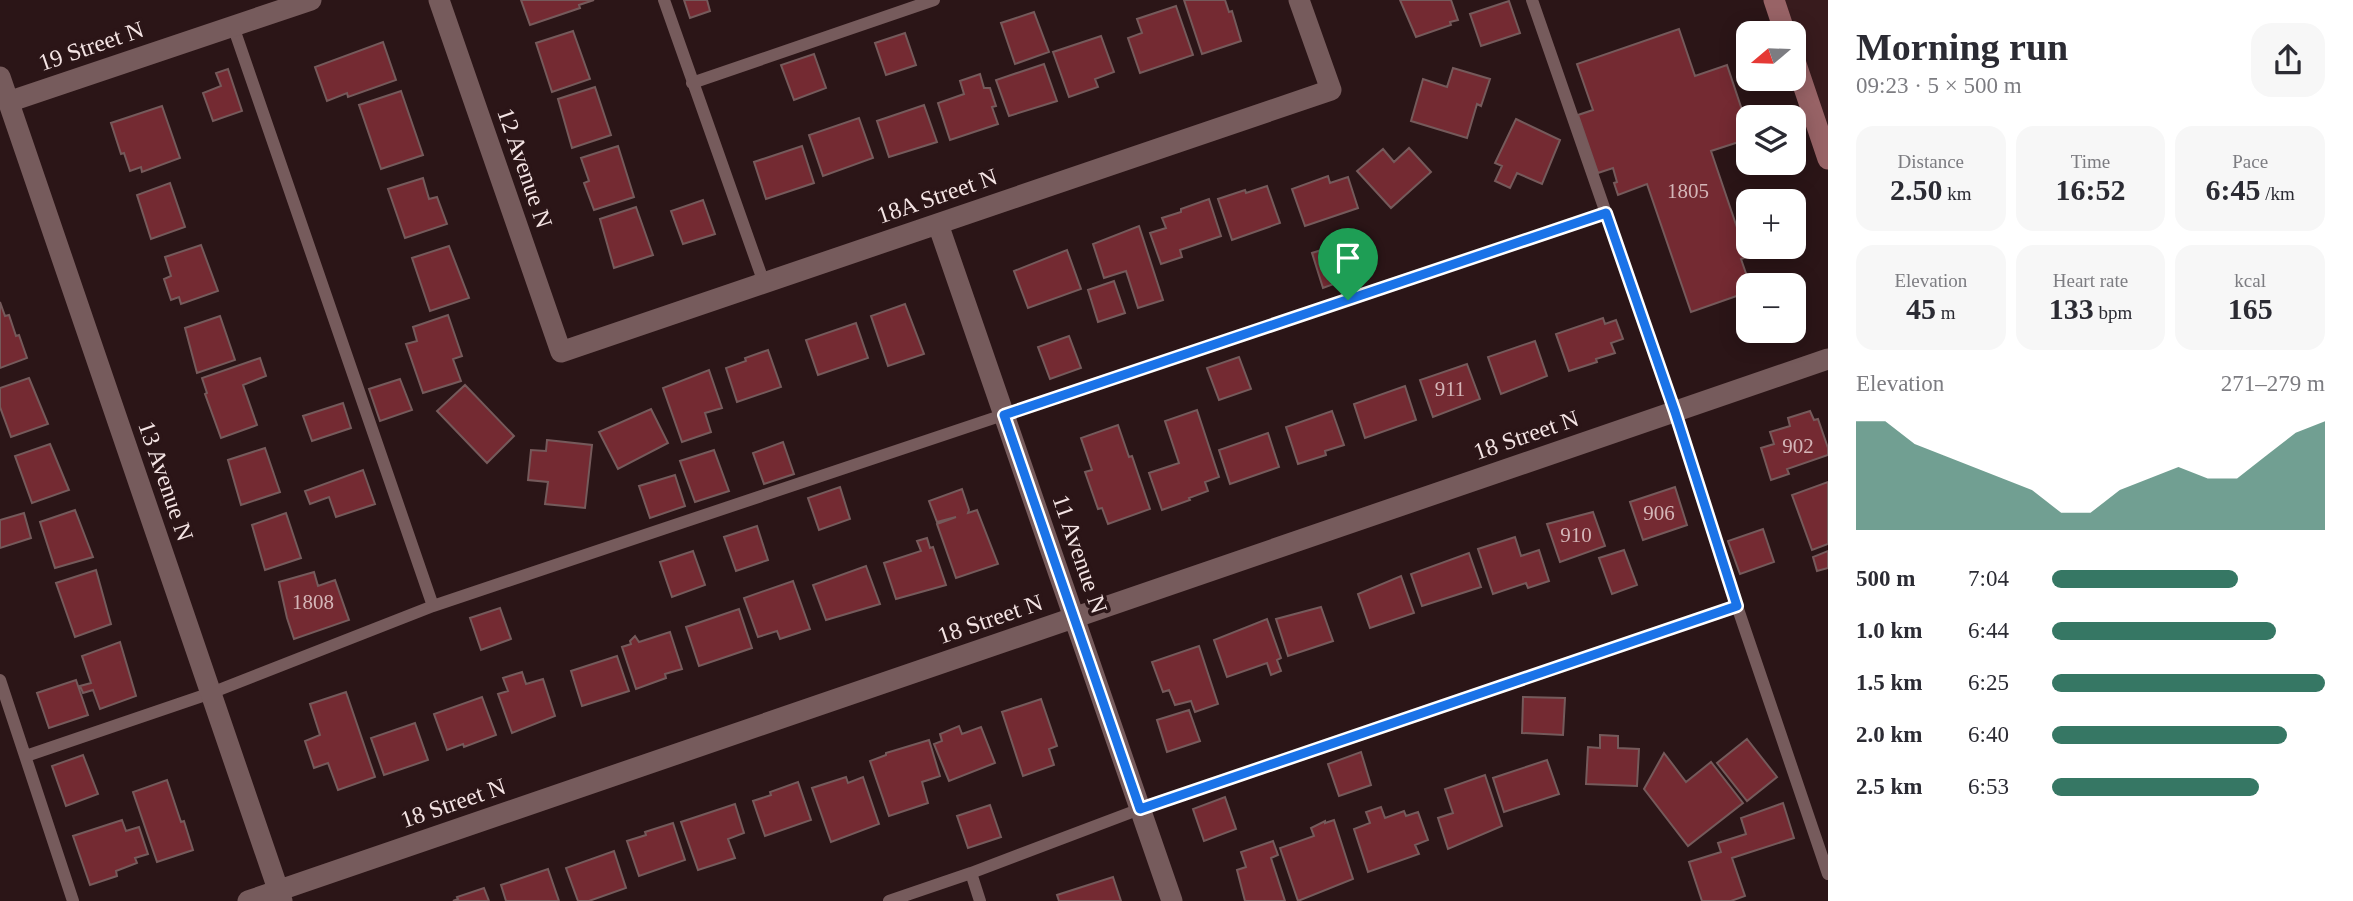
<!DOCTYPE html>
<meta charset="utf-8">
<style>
body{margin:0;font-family:"Times New Roman",serif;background:#f7f7f7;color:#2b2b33;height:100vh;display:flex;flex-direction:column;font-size:26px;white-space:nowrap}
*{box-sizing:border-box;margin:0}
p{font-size:23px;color:#7c7c81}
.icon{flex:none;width:38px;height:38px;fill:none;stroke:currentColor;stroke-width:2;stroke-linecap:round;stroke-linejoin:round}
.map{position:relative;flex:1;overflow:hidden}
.side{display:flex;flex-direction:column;background:#fff;width:525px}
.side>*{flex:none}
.needle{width:46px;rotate:251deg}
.fabs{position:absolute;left:1736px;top:21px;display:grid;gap:14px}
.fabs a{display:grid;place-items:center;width:70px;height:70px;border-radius:14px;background:#fff;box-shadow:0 4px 18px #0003;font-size:35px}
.pin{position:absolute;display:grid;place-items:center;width:60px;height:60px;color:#fff;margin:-72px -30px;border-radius:50% 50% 50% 0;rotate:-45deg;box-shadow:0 0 7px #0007}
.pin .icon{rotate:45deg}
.round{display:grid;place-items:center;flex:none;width:74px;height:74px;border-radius:21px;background:#f7f7f7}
.head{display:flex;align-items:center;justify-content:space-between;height:119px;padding:0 28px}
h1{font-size:38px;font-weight:700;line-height:52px}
.metrics{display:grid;grid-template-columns:repeat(3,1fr);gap:10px;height:119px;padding:7px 28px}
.metrics div{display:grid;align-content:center;border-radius:18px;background:#f7f7f7;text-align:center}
.metrics b{font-size:30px;font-weight:700}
.metrics small{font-size:19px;font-weight:400}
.metrics p{font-size:19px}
.chart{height:196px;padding:14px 28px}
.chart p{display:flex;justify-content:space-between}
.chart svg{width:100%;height:126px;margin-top:7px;fill:#367764;opacity:.7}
ul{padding:0 28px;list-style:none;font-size:23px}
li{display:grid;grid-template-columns:112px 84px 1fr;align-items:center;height:52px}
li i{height:18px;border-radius:9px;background:#367764}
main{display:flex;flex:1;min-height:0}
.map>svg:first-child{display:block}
.built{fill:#381b1d}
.building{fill:#742a32;stroke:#755a5b;stroke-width:2}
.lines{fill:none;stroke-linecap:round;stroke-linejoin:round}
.lane{stroke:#765b5c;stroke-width:12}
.street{stroke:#765b5c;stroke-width:21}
.secondary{stroke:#986366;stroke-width:21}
.route-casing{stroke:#fff;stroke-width:14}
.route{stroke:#1a73e8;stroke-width:9}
.labels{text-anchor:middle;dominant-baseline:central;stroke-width:7;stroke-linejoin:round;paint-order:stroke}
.number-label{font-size:21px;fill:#d4b6b8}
.street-label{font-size:24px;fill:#f4e4e4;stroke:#2b1517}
</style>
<main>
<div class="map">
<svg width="1828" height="901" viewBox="0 0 1828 901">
<rect width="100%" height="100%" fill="#2b1517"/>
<path class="built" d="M 1774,0 L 1828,0 L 1828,160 L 1794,59 L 1794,33 Z"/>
<path class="building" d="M 521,0 L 594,0 L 579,5 L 580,8 L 530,25 Z
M 684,0 L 707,0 L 710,11 L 690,18 Z
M 1184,0 L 1225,0 L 1229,12 L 1232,11 L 1241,41 L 1202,54 Z
M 1400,0 L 1451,0 L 1458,20 L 1450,22 L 1451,25 L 1416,37 Z
M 1509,1 L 1520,33 L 1481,46 L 1470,14 Z
M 1176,6 L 1193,55 L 1140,73 L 1128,38 L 1142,33 L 1137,19 Z
M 1034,12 L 1049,52 L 1015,64 L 1001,23 Z
M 1679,29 L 1695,76 L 1727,65 L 1748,128 L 1748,139 L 1711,151 L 1747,257 L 1741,259 L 1750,285 L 1748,285 L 1748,292 L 1691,312 L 1647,184 L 1618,195 L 1614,183 L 1617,182 L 1613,168 L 1598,173 L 1578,115 L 1593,110 L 1577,64 Z
M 573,31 L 590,79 L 552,92 L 536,43 Z
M 905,33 L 916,65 L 886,75 L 875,43 Z
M 1101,36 L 1114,72 L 1095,79 L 1098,87 L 1069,97 L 1053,52 Z
M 383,42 L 396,80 L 348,97 L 347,93 L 327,101 L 315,67 Z
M 814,54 L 826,88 L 794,100 L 781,65 Z
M 1044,64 L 1057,101 L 1009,116 L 996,80 Z
M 1453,68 L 1490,79 L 1481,106 L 1477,104 L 1467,138 L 1411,121 L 1423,79 L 1447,87 Z
M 228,69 L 242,111 L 213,121 L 203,93 L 221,86 L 216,73 Z
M 980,74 L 984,88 L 990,88 L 996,106 L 992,107 L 998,124 L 950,140 L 938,103 L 964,94 L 960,81 Z
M 595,87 L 611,135 L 572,148 L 558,99 Z
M 401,91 L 423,155 L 381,169 L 359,105 Z
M 924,105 L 937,142 L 889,157 L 877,121 Z
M 162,106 L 180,158 L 142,172 L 141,167 L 130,171 L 124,153 L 121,154 L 111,123 Z
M 859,118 L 873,158 L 823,176 L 809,135 Z
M 1516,119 L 1560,140 L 1542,184 L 1517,173 L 1510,188 L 1495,181 L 1502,166 L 1495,163 Z
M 618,146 L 634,197 L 594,210 L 584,183 L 589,181 L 581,158 Z
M 802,146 L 814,183 L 766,199 L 754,162 Z
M 1409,148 L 1431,172 L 1391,208 L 1357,171 L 1383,149 L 1394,162 Z
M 1328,176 L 1330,183 L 1348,177 L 1358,208 L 1305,226 L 1292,189 Z
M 423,178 L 429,199 L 437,197 L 447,224 L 405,238 L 388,189 Z
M 170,183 L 185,227 L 151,239 L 137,195 Z
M 1267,186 L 1280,223 L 1232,240 L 1218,199 L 1245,190 L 1246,193 Z
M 1209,199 L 1221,236 L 1180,250 L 1182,257 L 1161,264 L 1150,233 L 1166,228 L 1162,218 L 1181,212 L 1181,209 Z
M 703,200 L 715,234 L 683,244 L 671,211 Z
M 636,207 L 653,255 L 614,268 L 600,219 Z
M 1139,226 L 1163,300 L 1138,308 L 1126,271 L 1104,278 L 1093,244 Z
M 1350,241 L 1361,274 L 1323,288 L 1312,253 Z
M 201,245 L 218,291 L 181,304 L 179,297 L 171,300 L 164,279 L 171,276 L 165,257 Z
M 449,246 L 469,298 L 430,311 L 412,258 Z
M 1067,250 L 1081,289 L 1028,308 L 1014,271 Z
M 1114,281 L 1125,313 L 1098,322 L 1088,290 Z
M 0,302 L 5,316 L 9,315 L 16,336 L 19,335 L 27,358 L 0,368 Z
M 905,304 L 924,354 L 888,366 L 871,316 Z
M 448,315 L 462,356 L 453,359 L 461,381 L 423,393 L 406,344 L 417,341 L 413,327 Z
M 220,316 L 235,360 L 197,373 L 185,328 Z
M 1603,318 L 1605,324 L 1616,320 L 1623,339 L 1611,343 L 1615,353 L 1596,359 L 1597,362 L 1569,371 L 1556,334 Z
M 856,323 L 868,358 L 818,375 L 806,340 Z
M 1069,336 L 1081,368 L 1050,379 L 1038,347 Z
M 1535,341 L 1547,376 L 1501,394 L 1488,357 Z
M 768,350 L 781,387 L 737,402 L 726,368 L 746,361 L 745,358 Z
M 1239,357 L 1251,389 L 1219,400 L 1207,368 Z
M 260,358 L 266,376 L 243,385 L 257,425 L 221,438 L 205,394 L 207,393 L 202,378 Z
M 1467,364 L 1480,399 L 1433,417 L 1420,380 Z
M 709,370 L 722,408 L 705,413 L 711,432 L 682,442 L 663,388 Z
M 29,378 L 48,424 L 11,437 L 0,407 L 0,388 Z
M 400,379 L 412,410 L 380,421 L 369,389 Z
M 465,385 L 514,436 L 487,463 L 437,411 Z
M 1405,386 L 1416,420 L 1365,438 L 1354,404 Z
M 343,403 L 351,428 L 312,441 L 303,416 Z
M 651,409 L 668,443 L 618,469 L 599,432 Z
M 1197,410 L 1219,477 L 1205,482 L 1208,491 L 1189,498 L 1190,500 L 1162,510 L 1149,473 L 1179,463 L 1165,421 Z
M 1332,411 L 1344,445 L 1325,451 L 1326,455 L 1298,464 L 1286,427 Z
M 1810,411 L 1814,420 L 1818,419 L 1828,448 L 1828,455 L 1787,469 L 1789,474 L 1771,480 L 1761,448 L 1774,444 L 1770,432 L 1790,426 L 1788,418 Z
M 1118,425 L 1129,457 L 1132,456 L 1150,509 L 1108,524 L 1102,508 L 1098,509 L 1085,472 L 1092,470 L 1081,438 Z
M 1268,433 L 1279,467 L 1230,484 L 1219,450 Z
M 547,440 L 592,445 L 585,508 L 545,504 L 548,482 L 528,480 L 531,450 L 546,451 Z
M 783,442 L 794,474 L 764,484 L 753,453 Z
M 50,444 L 69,490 L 32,503 L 15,456 Z
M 265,448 L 280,492 L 241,505 L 228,460 Z
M 714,450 L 729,491 L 695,502 L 680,461 Z
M 363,470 L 375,504 L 336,517 L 329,497 L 310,504 L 305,491 Z
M 675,475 L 685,506 L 650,518 L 639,486 Z
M 1828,482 L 1828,544 L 1812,550 L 1792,495 Z
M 840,487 L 850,519 L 819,530 L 808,498 Z
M 1675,487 L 1687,525 L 1643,540 L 1630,502 Z
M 962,489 L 969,510 L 968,513 L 977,510 L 998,564 L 956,578 L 937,524 L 956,517 L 937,522 L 929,501 Z
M 75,510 L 93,557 L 55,568 L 40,522 Z
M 1593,512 L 1605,546 L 1560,562 L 1547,524 Z
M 24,513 L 31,538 L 0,548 L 0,520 Z
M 286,513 L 301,558 L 265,570 L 252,525 Z
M 757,526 L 768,560 L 736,571 L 724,537 Z
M 1763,529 L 1774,562 L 1740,574 L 1728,541 Z
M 1515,537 L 1521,556 L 1539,550 L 1549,581 L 1528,588 L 1526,583 L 1493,594 L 1478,549 Z
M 927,538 L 930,548 L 933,547 L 946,585 L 896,599 L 884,563 L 921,551 L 917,541 Z
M 1624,550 L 1637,585 L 1612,594 L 1599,558 Z
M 693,551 L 705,585 L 672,597 L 660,562 Z
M 1828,551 L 1828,568 L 1817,571 L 1813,557 Z
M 1469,553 L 1481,587 L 1422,606 L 1411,574 Z
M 866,566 L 880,604 L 826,620 L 813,585 Z
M 96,570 L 111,624 L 75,637 L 56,583 Z
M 314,572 L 318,586 L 335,580 L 349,620 L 294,639 L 287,618 L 279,582 Z
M 1401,576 L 1414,613 L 1370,628 L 1358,594 Z
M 793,581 L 810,629 L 780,639 L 777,631 L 758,637 L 744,598 Z
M 1321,607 L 1333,641 L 1288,656 L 1276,619 Z
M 500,608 L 511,639 L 481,650 L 470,618 Z
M 739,609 L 752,648 L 699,666 L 686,627 Z
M 1267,619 L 1281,658 L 1277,660 L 1281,671 L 1271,675 L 1267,663 L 1227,677 L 1214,640 Z
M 670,632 L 682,669 L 665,674 L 666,678 L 636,689 L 622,647 L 631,644 L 630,641 L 635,636 L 639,642 Z
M 120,642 L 136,696 L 100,709 L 93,690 L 83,693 L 80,686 L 91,683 L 82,656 Z
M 1199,646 L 1218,704 L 1195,712 L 1191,701 L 1175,705 L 1169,690 L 1163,692 L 1152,662 Z
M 617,656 L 629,691 L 582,706 L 571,671 Z
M 522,672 L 526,684 L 543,679 L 555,716 L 512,733 L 498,694 L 508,691 L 503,678 Z
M 76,680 L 88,715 L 49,728 L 37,693 Z
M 346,692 L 375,777 L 338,790 L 328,763 L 314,768 L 305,741 L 320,735 L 310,704 Z
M 482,697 L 496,735 L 464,747 L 463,744 L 447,750 L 434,714 Z
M 1523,697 L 1565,698 L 1563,735 L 1522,733 Z
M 1041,699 L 1057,746 L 1049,749 L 1054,765 L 1023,776 L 1002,712 Z
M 1189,710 L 1200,741 L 1167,752 L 1157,720 Z
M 415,723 L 428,760 L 384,775 L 371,738 Z
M 959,726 L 962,734 L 981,727 L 995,763 L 949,781 L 934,744 L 942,741 L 940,734 Z
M 1600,735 L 1618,736 L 1618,748 L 1639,749 L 1637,786 L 1586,784 L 1588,747 L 1600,748 Z
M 1747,739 L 1777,777 L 1747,801 L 1717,763 Z
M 929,740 L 940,776 L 922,782 L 928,803 L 889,816 L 870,761 L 886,755 L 886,753 Z
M 1361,752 L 1371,785 L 1339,796 L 1328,764 Z
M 1664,753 L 1686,782 L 1711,762 L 1743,803 L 1688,846 L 1644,789 Z
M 83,755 L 98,794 L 66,806 L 52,766 Z
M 1547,760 L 1559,794 L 1504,812 L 1493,778 Z
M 1485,775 L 1502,826 L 1448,849 L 1438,818 L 1453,813 L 1445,789 Z
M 846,777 L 848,783 L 863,777 L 879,824 L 831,842 L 812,788 Z
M 167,780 L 181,822 L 184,821 L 193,850 L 157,862 L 133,792 Z
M 798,782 L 811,820 L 765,836 L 753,801 L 771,795 L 770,792 Z
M 1225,797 L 1236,829 L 1204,841 L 1193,809 Z
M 1783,803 L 1794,838 L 1732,858 L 1745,896 L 1731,901 L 1702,901 L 1689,862 L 1721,852 L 1718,843 L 1746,834 L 1741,818 Z
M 735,804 L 744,833 L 728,839 L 735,858 L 698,870 L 681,822 Z
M 990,805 L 1001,837 L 968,848 L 957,816 Z
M 1381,807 L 1385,818 L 1404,811 L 1406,816 L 1418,812 L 1428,840 L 1415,845 L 1419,854 L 1368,872 L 1354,829 L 1370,823 L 1366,812 Z
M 122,820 L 126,831 L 139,827 L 148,854 L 135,858 L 137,863 L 116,871 L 117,876 L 90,885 L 73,836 Z
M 1334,820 L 1353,879 L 1298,901 L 1280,848 L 1314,836 L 1311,828 L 1325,821 L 1325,823 Z
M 673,823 L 685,860 L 639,876 L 627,841 L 646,835 L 645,832 Z
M 1273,841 L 1278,855 L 1271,858 L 1285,901 L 1245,901 L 1237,870 L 1246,867 L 1241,852 Z
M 614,851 L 626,888 L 589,901 L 578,901 L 566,868 Z
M 548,869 L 559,901 L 506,901 L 501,885 Z
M 1113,877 L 1121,901 L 1059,901 L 1057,895 Z
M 484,888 L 489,901 L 453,901 L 458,899 L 457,897 Z"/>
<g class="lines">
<path class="lane" d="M 664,0 L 764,283
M 1532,0 L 1675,412 L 1737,606 L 1828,874
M 233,26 L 433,606
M 692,83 L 934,0
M 0,680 L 73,901
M 26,756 L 211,693 L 433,606 L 1606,213
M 971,873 L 980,901
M 889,901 L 971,873 L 1140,809 L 1737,606"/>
<path class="street" d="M 439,0 L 561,352 L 1331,90 L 1299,0
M 0,77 L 282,901
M 8,102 L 311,0
M 938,224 L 1172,901
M 248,901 L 1828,359"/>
<path class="secondary" d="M 1774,0 L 1785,33
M 1794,58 L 1828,159"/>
</g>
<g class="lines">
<defs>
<path id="route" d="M 1606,213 L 1675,412 L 1737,606 L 1140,809 L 1004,415 Z"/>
</defs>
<use href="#route" class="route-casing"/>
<use href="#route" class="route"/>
</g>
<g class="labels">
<g class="number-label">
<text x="1688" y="191">1805</text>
<text x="1450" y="389">911</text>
<text x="1798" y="446">902</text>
<text x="1659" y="513">906</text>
<text x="1576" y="535">910</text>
<text x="313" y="602">1808</text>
</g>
<g class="street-label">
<text transform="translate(91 46) rotate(-19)">19 Street N</text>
<text transform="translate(525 168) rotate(71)">12 Avenue N</text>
<text transform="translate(937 196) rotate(-19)">18A Street N</text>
<text transform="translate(1526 435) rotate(-19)">18 Street N</text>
<text transform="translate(166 481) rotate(71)">13 Avenue N</text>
<text transform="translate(1080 554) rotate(71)">11 Avenue N</text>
<text transform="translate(990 619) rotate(-19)">18 Street N</text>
<text transform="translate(453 803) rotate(-19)">18 Street N</text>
</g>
</g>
</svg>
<div class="fabs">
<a><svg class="needle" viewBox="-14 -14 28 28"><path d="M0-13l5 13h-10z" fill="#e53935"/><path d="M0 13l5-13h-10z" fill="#7c7c81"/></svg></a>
<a><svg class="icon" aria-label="layers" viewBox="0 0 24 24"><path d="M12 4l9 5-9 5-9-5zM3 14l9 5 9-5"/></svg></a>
<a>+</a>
<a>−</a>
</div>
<div class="pin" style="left:1348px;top:300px;background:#1e9e55"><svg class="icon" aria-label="arrive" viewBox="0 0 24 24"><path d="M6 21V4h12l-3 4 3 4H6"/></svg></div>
</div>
<section class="side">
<div class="head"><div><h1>Morning run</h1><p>09:23 · 5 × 500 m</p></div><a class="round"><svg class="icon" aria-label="share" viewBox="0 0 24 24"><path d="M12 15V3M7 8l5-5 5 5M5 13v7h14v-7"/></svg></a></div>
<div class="metrics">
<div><p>Distance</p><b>2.50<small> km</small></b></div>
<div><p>Time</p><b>16:52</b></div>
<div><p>Pace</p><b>6:45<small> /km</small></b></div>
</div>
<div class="metrics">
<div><p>Elevation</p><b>45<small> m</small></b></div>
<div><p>Heart rate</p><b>133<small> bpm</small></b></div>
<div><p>kcal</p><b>165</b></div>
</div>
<div class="chart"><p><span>Elevation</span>271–279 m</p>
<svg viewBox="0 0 160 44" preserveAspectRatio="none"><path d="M0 44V6L10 6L20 14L30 18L40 22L50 26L60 30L70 38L80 38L90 30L100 26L110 22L120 26L130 26L140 18L150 10L160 6V44z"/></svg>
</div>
<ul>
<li><b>500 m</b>7:04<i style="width:68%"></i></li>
<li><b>1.0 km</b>6:44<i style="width:82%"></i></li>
<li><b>1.5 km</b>6:25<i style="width:100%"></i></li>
<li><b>2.0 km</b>6:40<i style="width:86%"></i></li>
<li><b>2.5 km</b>6:53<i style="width:76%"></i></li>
</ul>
</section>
</main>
